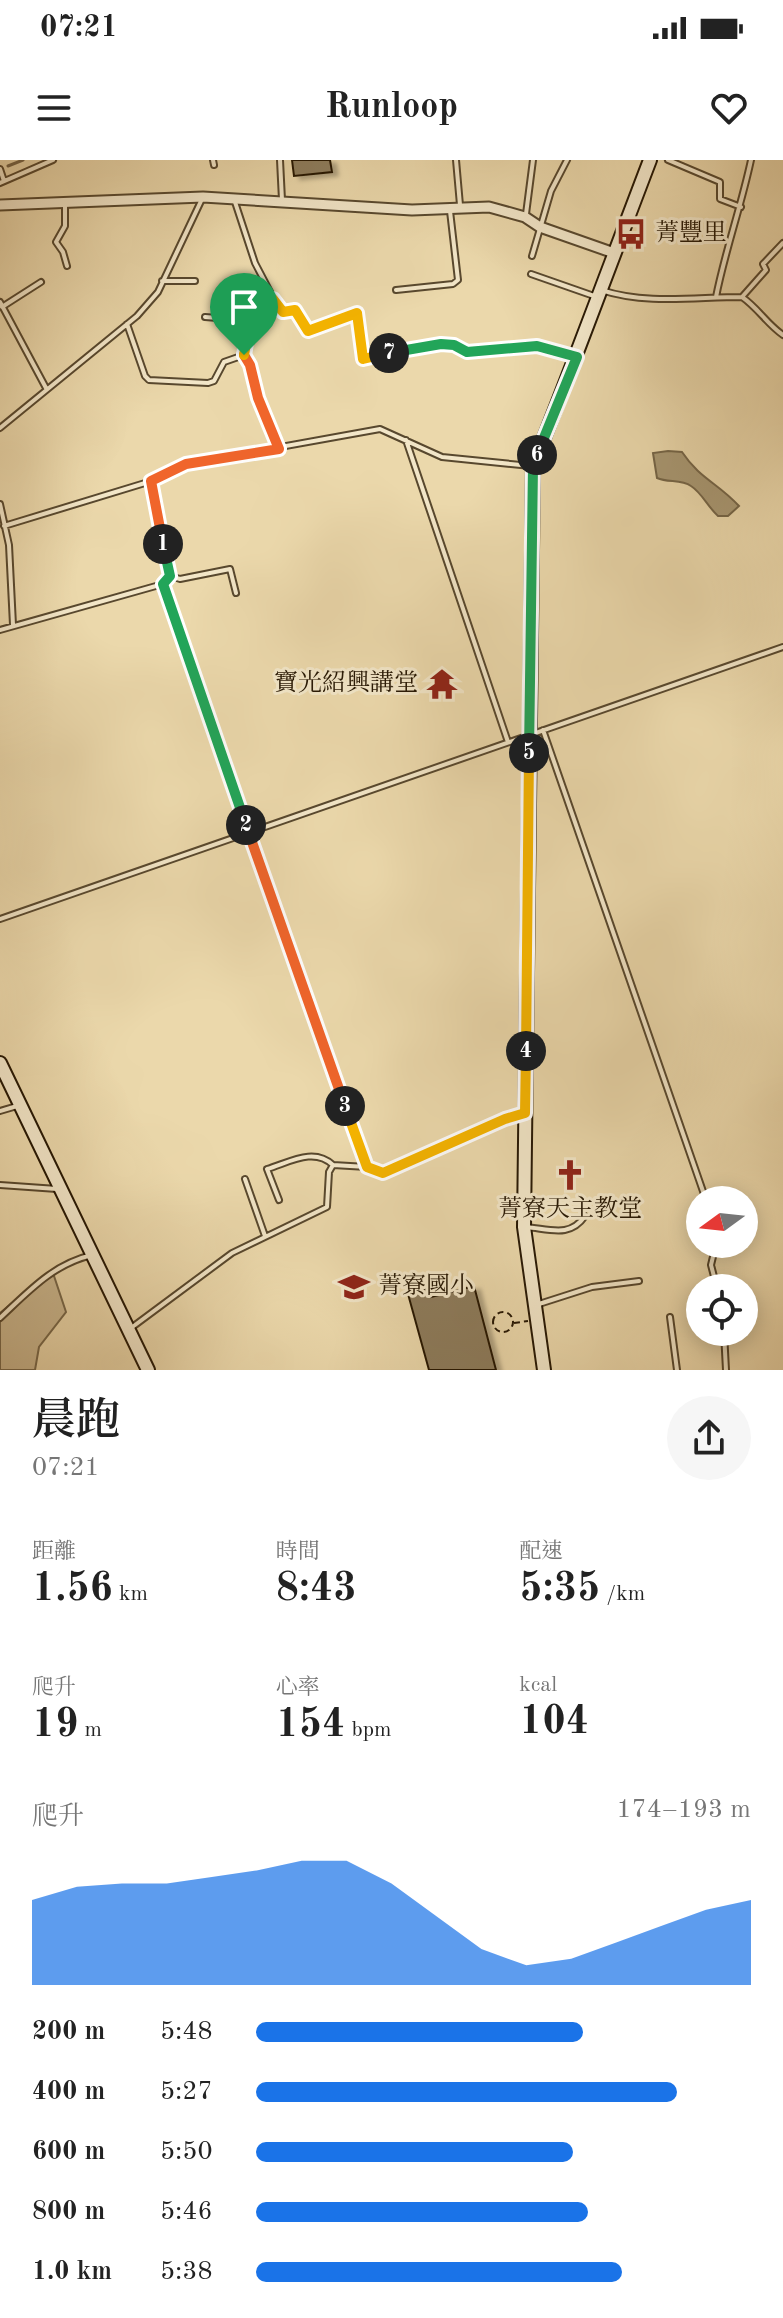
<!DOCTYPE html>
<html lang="zh-TW">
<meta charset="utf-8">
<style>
body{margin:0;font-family:"Old Standard TT","Noto Serif TC",serif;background:#f6f6f6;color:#222;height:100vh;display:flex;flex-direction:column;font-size:30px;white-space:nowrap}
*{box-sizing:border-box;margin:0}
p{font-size:26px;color:#767676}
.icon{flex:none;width:44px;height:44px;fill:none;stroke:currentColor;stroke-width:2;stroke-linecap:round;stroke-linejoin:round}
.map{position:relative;height:1210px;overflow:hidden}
.side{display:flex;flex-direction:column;background:#fff;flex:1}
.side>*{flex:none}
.needle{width:52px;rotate:255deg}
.controls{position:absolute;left:686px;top:1026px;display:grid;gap:16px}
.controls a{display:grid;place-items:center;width:72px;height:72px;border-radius:50%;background:#fff;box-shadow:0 4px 20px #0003;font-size:40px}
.pin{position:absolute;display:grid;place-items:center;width:68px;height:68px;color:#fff;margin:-82px -34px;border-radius:50% 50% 50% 0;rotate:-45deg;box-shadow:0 0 8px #0007}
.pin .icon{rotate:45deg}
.km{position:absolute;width:40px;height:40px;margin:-20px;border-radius:50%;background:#222;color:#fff;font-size:22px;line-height:40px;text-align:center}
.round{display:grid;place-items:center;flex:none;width:84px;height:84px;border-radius:42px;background:#f6f6f6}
.head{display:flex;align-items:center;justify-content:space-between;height:136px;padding:0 32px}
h1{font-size:44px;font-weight:600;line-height:60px}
.metrics{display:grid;grid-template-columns:repeat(3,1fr);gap:12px;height:136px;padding:8px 32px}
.metrics div{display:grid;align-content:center}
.metrics b{font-size:40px;font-weight:600}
.metrics small{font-size:22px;font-weight:400}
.metrics p{font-size:22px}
.chart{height:224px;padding:16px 32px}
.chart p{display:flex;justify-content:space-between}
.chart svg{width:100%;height:144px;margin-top:8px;fill:#1a73e8;opacity:.7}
ul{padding:0 32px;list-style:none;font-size:26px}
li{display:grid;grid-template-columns:128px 96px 1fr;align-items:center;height:60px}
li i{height:20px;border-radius:10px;background:#1a73e8}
.status{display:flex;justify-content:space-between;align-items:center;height:56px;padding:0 40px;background:#fff;direction:ltr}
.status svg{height:22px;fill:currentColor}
header{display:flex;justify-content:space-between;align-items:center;height:104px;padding:0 32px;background:#fff;font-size:36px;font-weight:600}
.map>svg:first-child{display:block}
.green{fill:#cab78f;stroke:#78684a;stroke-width:2}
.water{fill:#a89772;stroke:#746446;stroke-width:2}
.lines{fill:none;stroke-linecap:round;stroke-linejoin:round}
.stream{stroke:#746446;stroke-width:3}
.building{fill:#8d7c5b;stroke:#271804;stroke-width:2;filter:url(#shadow)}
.lane-casing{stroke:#58482e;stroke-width:8}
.street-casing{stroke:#58482e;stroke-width:13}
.secondary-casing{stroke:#271804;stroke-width:16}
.path{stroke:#271804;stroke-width:2;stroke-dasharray:6 4;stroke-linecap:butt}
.lane{stroke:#f2e6c8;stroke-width:4}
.street{stroke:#f2e6c8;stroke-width:9}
.secondary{stroke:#f2e6c8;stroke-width:12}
.split-1-casing{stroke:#fff;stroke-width:16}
.split-2-casing{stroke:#fff;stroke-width:16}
.split-3-casing{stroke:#fff;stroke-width:16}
.split-4-casing{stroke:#fff;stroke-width:16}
.split-5-casing{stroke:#fff;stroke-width:16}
.split-6-casing{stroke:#fff;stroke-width:16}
.split-7-casing{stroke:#fff;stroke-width:16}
.split-8-casing{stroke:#fff;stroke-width:16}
.split-1{stroke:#f0652b;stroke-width:10}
.split-2{stroke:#22a559;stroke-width:10}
.split-3{stroke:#f0652b;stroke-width:10}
.split-4{stroke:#f5b400;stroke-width:10}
.split-5{stroke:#f5b400;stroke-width:10}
.split-6{stroke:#22a559;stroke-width:10}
.split-7{stroke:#22a559;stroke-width:10}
.split-8{stroke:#f5b400;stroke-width:10}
.labels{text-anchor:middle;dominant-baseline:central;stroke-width:6;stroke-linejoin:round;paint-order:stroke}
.poi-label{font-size:24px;fill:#271804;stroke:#f2e6c8;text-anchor:start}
</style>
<div class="status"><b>07:21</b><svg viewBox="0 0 49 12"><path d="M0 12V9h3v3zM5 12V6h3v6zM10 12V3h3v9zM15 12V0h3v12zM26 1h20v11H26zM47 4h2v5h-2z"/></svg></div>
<header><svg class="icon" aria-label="menu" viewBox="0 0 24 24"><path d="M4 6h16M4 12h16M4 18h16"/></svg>Runloop<svg class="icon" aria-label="heart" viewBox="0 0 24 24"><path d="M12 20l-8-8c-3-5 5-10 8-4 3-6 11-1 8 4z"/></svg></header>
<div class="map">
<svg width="783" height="1210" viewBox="0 0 783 1210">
<defs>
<filter id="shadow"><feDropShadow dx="6" dy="3.5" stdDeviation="2" flood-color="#0004"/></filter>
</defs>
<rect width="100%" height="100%" fill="#ebd8ab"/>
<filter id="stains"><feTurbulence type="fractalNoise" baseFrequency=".0025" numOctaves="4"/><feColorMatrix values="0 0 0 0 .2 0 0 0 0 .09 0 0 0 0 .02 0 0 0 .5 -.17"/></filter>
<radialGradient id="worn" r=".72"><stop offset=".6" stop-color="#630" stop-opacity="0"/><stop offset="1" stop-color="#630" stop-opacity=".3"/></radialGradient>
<path class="green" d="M 52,1110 L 66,1152 L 39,1187 L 35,1210 L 0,1210 L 0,1153 Z"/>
<path class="water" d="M 668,291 L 682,292 C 700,319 718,323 739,346 L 728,356 L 718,356 C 708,347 702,333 691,326 C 681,319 668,323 657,318 L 653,293 Z"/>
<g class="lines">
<path class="stream" d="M 8,6 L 23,0"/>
</g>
<path class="building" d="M 292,0 L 330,0 L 332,12 L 294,16 Z
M 474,1126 L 496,1210 L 429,1210 L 408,1134 L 429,1128 L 431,1137 Z"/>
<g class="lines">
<defs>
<path id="lane" d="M 213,0 L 214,5
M 280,0 L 282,40
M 456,0 L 460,45
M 668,0 L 720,22 L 720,39 L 741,47
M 0,9 L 4,21
M 0,23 L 53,0
M 234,39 L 255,103 L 279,149 L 283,152 L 295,150 L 308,171 L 357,153 L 363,199 L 441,184 L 454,185 L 467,192 L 537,186 L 575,196
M 65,45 L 65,66 L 56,82 L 63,92 L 67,106
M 526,54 L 533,0
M 532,96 L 551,31 L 567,0
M 531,114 L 594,136
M 162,121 L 195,121
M 396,130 L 453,124 L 458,120 L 450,51
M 601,130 C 647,145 695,137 742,137 C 758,148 767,164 783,175
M 716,137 C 725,91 741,47 751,0
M 742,137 L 766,110 L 763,104 L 783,83
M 273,139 L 248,172 L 244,195 L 250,205 L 258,238 L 279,288
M 0,142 L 46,228
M 2,147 L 41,122
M 205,157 L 256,161
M 127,164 L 145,216 L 149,220 L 208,223 L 214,221 L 224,202 L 244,195
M 0,268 L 137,156 L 158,132 L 202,39
M 406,280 L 508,582
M 0,344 L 9,385 L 13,465
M 4,366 L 145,323 L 186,304 L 380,269 L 442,297 L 531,306
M 170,416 L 180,419 L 230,409 L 236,433
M 163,424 L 367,1007 L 383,1013 L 505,959 L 521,955
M 0,470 L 163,424 L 170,416 L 151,321
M 543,570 L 706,1040
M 0,759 L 783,487
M 0,951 L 17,946
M 245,1019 L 265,1076
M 0,1025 L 57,1029
M 279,1040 L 267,1009 C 290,1002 314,987 333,1005
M 526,1067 C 550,1069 570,1078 585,1056
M 716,1084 L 711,1105 L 717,1128
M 539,1144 L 592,1127 L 639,1121
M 670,1157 L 677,1210
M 0,1158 C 28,1132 53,1104 92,1095
M 131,1168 L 232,1093 L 327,1047 L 329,1012 L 333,1005 L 367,1007
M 724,1172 L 726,1210"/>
<path id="street" d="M 0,45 L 203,37 L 412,50 L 489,47 L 525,57 L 540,67 L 614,93"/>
<path id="secondary" d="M 0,903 L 148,1210
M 544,1210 L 524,1067 L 533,306 C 573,205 611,102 650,0"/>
</defs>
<use href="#lane" class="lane-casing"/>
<use href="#street" class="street-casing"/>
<use href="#secondary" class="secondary-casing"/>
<path class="path" d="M493 1162a10 10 0 1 1 20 0a10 10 0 1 1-20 0Z
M 514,1163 L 528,1161"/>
<use href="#lane" class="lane"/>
<use href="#street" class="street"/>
<use href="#secondary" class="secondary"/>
</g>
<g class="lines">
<defs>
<path id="split-1" d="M 163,384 L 151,321 L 186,304 L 279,289 L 258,238 L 250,205 L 244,195"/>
<path id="split-2" d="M 163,384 L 170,416 L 163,424 L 246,665"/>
<path id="split-3" d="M 246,665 L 345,946"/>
<path id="split-4" d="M 345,946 L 367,1007 L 383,1013 L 505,959 L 525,953 L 526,891"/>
<path id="split-5" d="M 526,891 L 529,593"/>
<path id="split-6" d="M 529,593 L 533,306 L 537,295"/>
<path id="split-7" d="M 389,193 L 441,184 L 454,185 L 467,192 L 537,186 L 577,197 L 537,295"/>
<path id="split-8" d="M 244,195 L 248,172 L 273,139 L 283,152 L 295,150 L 308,171 L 357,153 L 363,199 L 389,193"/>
</defs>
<use href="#split-1" class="split-1-casing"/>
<use href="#split-2" class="split-2-casing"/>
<use href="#split-3" class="split-3-casing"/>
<use href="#split-4" class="split-4-casing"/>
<use href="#split-5" class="split-5-casing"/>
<use href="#split-6" class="split-6-casing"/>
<use href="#split-7" class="split-7-casing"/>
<use href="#split-8" class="split-8-casing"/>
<use href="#split-1" class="split-1"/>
<use href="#split-2" class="split-2"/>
<use href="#split-3" class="split-3"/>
<use href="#split-4" class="split-4"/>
<use href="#split-5" class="split-5"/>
<use href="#split-6" class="split-6"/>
<use href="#split-7" class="split-7"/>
<use href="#split-8" class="split-8"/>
</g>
<defs>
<symbol id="bus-bare" viewBox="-9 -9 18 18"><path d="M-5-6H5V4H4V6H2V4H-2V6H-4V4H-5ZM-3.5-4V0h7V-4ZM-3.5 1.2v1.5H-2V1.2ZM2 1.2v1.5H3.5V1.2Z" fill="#8f2418" stroke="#f2e6c8" stroke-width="2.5" paint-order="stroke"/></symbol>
<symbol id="temple-bare" viewBox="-9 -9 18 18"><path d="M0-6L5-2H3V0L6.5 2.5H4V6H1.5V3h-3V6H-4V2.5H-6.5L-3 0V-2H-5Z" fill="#8f2418" stroke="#f2e6c8" stroke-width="2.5" paint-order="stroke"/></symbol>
<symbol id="church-bare" viewBox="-9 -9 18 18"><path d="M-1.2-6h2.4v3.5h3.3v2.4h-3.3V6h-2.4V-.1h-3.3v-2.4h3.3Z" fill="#8f2418" stroke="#f2e6c8" stroke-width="2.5" paint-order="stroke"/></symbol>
<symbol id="school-bare" viewBox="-9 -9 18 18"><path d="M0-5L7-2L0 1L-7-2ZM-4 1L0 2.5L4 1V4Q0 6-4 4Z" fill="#8f2418" stroke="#f2e6c8" stroke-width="2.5" paint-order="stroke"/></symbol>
</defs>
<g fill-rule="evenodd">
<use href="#bus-bare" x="609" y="52" width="44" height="44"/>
<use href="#temple-bare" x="420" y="502" width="44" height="44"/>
<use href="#church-bare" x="548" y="993" width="44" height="44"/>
<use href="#school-bare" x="332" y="1105" width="44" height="44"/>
</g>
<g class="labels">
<g class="poi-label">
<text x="655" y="74">菁豐里</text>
<text x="418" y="524" text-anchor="end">寶光紹興講堂</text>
<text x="570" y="1050" text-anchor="middle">菁寮天主教堂</text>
<text x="378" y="1127">菁寮國小</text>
</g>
</g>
<rect width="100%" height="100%" filter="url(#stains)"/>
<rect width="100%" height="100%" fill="url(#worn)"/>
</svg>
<div class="controls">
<a><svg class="needle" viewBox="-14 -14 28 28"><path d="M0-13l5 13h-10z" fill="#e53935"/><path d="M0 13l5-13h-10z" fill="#767676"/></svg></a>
<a><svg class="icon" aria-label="locate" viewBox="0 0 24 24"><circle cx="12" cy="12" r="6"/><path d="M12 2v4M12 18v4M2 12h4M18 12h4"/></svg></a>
</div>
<div class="pin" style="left:244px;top:195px;background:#1e9e55"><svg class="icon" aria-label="arrive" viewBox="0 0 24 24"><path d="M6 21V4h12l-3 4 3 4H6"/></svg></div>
<b class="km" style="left:163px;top:384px">1</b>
<b class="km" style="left:246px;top:665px">2</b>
<b class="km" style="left:345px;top:946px">3</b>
<b class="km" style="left:526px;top:891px">4</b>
<b class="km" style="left:529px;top:593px">5</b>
<b class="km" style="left:537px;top:295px">6</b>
<b class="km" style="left:389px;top:193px">7</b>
</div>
<section class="side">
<div class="head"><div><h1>晨跑</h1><p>07:21</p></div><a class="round"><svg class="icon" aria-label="share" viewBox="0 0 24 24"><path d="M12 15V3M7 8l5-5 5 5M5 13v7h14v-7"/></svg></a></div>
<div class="metrics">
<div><p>距離</p><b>1.56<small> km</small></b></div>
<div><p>時間</p><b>8:43</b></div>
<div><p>配速</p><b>5:35<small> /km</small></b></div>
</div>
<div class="metrics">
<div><p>爬升</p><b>19<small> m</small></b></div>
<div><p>心率</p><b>154<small> bpm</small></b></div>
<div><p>kcal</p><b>104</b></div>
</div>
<div class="chart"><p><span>爬升</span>174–193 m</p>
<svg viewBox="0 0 160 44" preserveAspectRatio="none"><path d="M0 44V18L10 14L20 13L30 13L40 11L50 9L60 6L70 6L80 13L90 23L100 33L110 38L120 36L130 31L140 26L150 21L160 18V44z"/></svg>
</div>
<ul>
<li><b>200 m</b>5:48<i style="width:66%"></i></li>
<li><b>400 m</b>5:27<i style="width:85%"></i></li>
<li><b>600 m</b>5:50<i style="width:64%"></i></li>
<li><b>800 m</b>5:46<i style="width:67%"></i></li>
<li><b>1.0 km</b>5:38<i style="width:74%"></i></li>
</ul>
</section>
